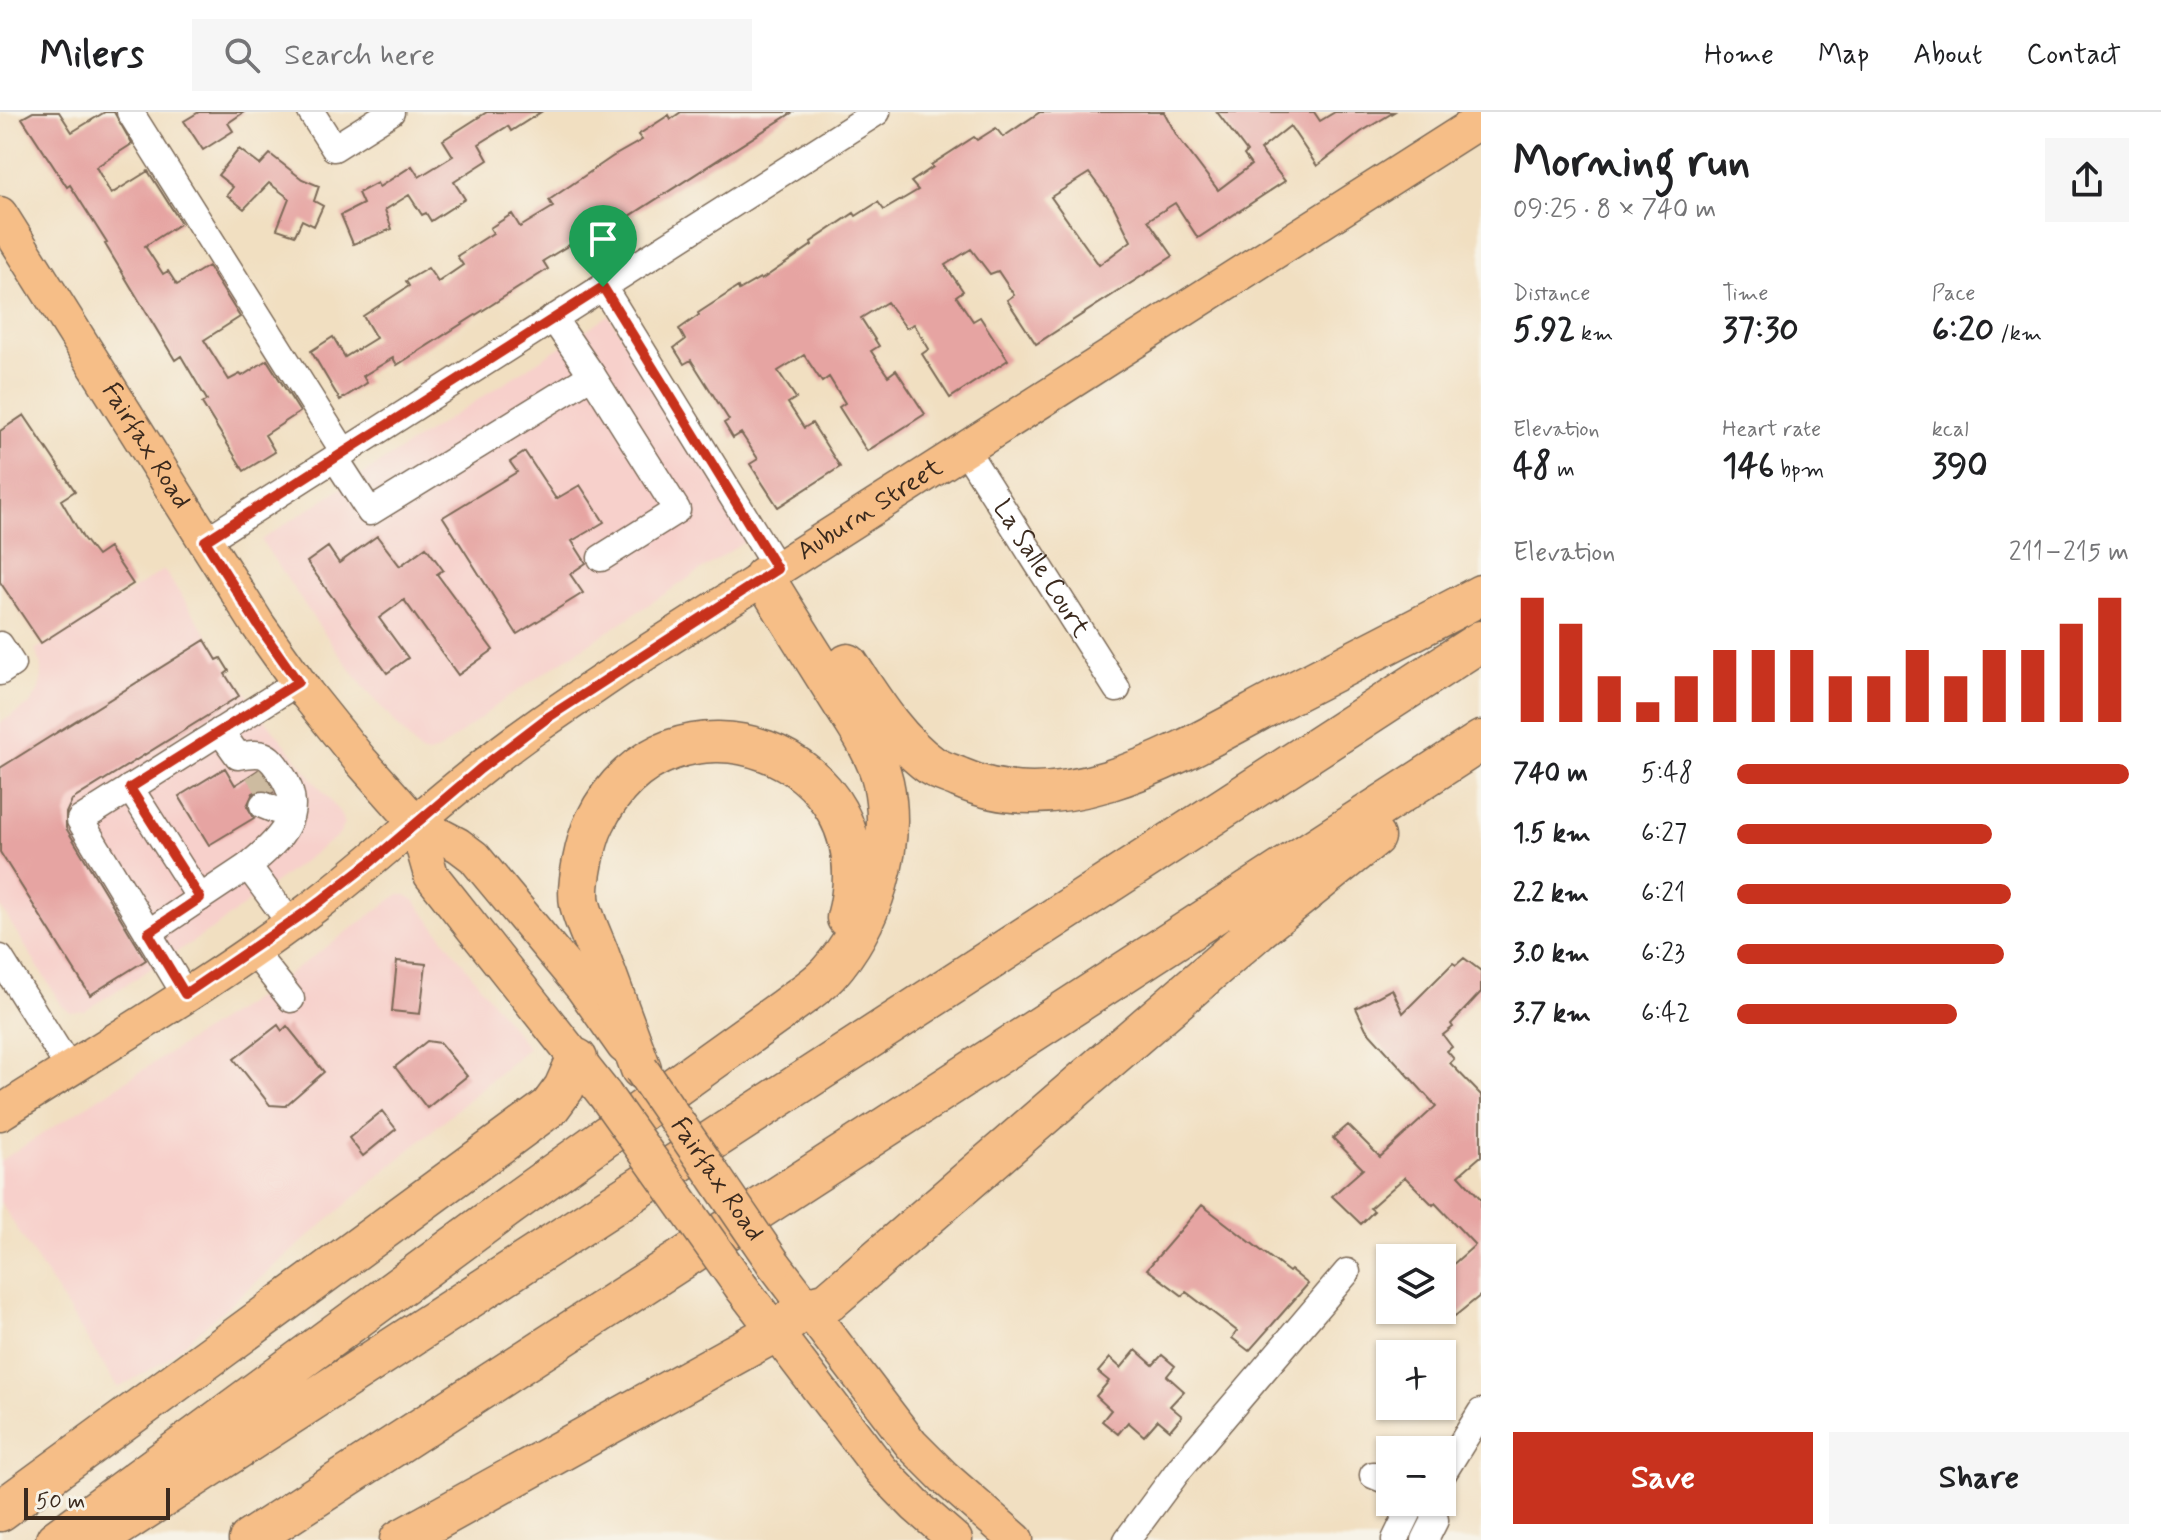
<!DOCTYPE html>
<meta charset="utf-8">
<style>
body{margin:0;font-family:Mynerve,sans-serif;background:#f6f6f6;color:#202124;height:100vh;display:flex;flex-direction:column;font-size:30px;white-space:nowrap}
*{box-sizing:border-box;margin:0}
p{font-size:26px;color:#757577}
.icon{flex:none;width:44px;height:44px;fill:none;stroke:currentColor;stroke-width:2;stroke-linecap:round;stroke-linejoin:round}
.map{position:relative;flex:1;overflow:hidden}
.panel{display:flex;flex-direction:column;background:#fff;width:680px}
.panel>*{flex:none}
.tools{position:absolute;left:1376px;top:1132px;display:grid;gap:16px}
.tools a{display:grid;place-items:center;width:80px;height:80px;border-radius:0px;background:#fff;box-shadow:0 2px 6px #0004;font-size:40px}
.scale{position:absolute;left:24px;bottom:20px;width:146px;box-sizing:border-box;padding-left:8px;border:4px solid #3b2a1e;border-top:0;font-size:22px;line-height:28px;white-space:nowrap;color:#3b2a1e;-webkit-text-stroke:6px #f7f3e8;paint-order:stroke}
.pin{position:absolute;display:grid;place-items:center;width:68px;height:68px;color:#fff;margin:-82px -34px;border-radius:50% 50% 50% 0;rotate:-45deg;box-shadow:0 0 8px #0007}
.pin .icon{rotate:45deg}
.round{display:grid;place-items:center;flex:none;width:84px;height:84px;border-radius:0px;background:#f6f6f6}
.head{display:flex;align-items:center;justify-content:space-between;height:136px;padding:0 32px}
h1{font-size:44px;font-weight:800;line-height:60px}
.figures{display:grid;grid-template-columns:repeat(3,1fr);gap:12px;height:136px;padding:8px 32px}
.figures div{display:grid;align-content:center}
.figures b{font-size:34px;font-weight:800}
.figures small{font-size:22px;font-weight:400}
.figures p{font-size:22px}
.chart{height:224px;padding:16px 32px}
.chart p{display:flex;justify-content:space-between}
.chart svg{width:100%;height:144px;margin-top:8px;stroke:#c8321e;stroke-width:6}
.cta{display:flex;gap:16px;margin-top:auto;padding:16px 32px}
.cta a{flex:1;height:92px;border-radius:0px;background:#c8321e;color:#fff;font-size:32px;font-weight:800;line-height:92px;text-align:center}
.cta a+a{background:#f6f6f6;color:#202124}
ul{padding:0 32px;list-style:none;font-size:26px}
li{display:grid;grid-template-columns:128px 96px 1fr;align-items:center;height:60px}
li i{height:20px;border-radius:10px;background:#c8321e}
header{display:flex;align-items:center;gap:48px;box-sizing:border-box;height:112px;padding:0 40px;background:#fff;border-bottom:2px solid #e0e0e0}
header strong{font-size:38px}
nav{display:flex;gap:44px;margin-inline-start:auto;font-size:28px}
.search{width:560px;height:72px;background:#f6f6f6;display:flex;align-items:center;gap:20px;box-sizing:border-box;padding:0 28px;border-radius:0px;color:#757577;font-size:30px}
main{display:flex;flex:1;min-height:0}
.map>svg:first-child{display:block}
.built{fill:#f7d0cb}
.building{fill:#e6a4a2;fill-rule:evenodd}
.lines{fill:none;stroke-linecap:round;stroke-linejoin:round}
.minor-tunnel{stroke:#cdbba0;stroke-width:26;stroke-dasharray:26 13;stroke-linecap:butt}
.minor-casing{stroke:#7b6957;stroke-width:29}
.major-casing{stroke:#7b6957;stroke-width:37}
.highway-casing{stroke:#7b6957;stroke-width:43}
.minor{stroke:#fff;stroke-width:26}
.major{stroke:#f6be87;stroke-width:34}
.highway{stroke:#f6be87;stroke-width:40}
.major-bridge-casing{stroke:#7b6957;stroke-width:37;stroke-linecap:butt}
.major-bridge{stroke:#f6be87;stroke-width:34}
.route-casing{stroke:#fff;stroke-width:16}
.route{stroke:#c8321e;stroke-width:10}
.labels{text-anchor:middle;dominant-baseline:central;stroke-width:6;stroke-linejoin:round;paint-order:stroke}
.street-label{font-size:26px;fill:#3b2a1e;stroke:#f7f3e8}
</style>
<header>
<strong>Milers</strong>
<div class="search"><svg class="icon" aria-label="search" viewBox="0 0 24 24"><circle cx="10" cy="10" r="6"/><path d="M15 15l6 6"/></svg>Search here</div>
<nav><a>Home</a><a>Map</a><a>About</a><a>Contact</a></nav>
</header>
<main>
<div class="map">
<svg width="1481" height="1428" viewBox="0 0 1481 1428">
<rect width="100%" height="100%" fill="#f7f3e8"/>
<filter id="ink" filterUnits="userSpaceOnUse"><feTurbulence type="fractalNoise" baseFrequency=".0125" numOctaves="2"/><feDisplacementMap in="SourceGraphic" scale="16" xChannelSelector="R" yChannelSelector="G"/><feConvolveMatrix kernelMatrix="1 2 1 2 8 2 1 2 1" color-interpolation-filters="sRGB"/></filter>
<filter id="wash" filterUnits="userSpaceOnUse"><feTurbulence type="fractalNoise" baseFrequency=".006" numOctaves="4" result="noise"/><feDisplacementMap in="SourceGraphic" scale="32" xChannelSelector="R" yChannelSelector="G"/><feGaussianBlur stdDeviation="1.8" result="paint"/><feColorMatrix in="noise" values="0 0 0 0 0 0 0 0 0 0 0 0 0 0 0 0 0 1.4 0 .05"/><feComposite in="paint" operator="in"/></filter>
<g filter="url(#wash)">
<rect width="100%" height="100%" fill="#f1dfc1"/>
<path class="built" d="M 609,203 L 750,426 L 505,587 L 438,639 L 428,642 L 421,641 L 362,573 L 314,507 L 261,428 Z
M 164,458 L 260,601 L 340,701 L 344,711 L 340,722 L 217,814 L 85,899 L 70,900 L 63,895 L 0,794 L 0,611 L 30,592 L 38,580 L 42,565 L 40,550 L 35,538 Z
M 398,783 L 407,783 L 415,789 L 528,936 L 163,1250 L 118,1276 L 0,1090 L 0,1049 L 257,885 Z"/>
<g id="blocks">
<path class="building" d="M 33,0 L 59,0 L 72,20 L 105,0 L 114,0 L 132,32 L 96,55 L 111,82 L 148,59 L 181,111 L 145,134 L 163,162 L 168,159 L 177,173 L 208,154 L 240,205 L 204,228 L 229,268 L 240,262 L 242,264 L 267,248 L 300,300 L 265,323 L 275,340 L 244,359 L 202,291 L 207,288 L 181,244 L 175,248 L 105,132 L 107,131 L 70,73 L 67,75 L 22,6 Z
M 199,0 L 244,0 L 228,11 L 233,19 L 203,38 L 184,9 Z
M 487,0 L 541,0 L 511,19 L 508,14 L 479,32 L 488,48 L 454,70 L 465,87 L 431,109 L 426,101 L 422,103 L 409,83 L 385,98 L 392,117 L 353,132 L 341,103 L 363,92 L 358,81 L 377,71 L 379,75 L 412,54 L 419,65 L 453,44 L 443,28 Z
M 681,0 L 793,0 L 575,139 L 571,132 L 543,149 L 548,157 L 397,253 L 393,246 L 363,264 L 367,271 L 340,288 L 311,239 L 333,225 L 345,245 L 376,226 L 363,204 L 409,174 L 406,169 L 428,156 L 438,170 L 463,153 L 457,144 L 493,121 L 490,116 L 512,102 L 520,115 L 553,95 L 549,88 L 612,45 L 642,28 L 638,23 L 669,3 L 671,7 Z
M 1040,0 L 1164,0 L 1177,24 L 1218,78 L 1251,53 L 1244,43 L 1247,40 L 1217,0 L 1314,0 L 1320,9 L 1335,0 L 1394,0 L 1361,20 L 1317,54 L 1290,14 L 1260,38 L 1285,69 L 1198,126 L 1175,91 L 1148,108 L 1173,144 L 1036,232 L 1007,188 L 1014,183 L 998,159 L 990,162 L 971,137 L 945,153 L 963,179 L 956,184 L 973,209 L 980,205 L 1008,248 L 950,286 L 922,242 L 929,237 L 914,212 L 906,216 L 887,190 L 861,206 L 879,234 L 871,239 L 888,264 L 896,258 L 925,302 L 867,339 L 839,295 L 845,291 L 829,265 L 822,270 L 804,243 L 778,259 L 796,286 L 788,291 L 804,316 L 812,311 L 840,355 L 778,395 L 750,352 L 758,347 L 741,321 L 733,326 L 724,311 L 729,308 L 691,248 L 684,252 L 674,236 L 685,228 L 679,217 L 699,203 L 698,201 L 738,175 L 739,178 L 760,166 L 761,168 L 812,133 L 811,130 L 854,101 L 856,104 L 878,90 L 884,98 L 918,78 L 911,70 L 933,55 L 931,53 L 974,25 L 977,28 L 996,16 L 1003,25 ZM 1089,61 L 1113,93 L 1131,129 L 1099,153 L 1051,85 Z
M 239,37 L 260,53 L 270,42 L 302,67 L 319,74 L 314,89 L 323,94 L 314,114 L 302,108 L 295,123 L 277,117 L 289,86 L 269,71 L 244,97 L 227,83 L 233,75 L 218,63 Z
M 24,303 L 75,379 L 61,388 L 83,426 L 97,444 L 109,436 L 133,472 L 41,531 L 0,470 L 0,319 Z
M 525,340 L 556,387 L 580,373 L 604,410 L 572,429 L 586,451 L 570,462 L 583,481 L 517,522 L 443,405 L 517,360 L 510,350 Z
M 377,424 L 400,454 L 426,435 L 443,458 L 437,462 L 493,538 L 458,563 L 404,488 L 379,506 L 408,546 L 387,561 L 307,450 L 328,435 L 339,451 Z
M 205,528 L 217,548 L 221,546 L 229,559 L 225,562 L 239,584 L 72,688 L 66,701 L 66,716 L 146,848 L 90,883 L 0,740 L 0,656 Z
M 225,656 L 235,673 L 258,658 L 273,680 L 262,677 L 253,681 L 247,694 L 254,706 L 209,733 L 179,684 Z
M 1464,846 L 1481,859 L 1481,880 L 1451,912 L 1453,915 L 1443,923 L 1452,935 L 1447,939 L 1454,947 L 1450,951 L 1481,983 L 1481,1044 L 1459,1063 L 1481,1087 L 1481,1183 L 1455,1204 L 1442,1192 L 1442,1162 L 1475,1133 L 1435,1091 L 1433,1093 L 1405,1065 L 1370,1096 L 1374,1099 L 1361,1112 L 1332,1084 L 1363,1057 L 1333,1026 L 1348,1013 L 1380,1045 L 1436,994 L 1366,917 L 1356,896 L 1392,877 L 1403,901 L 1453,851 L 1456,853 Z
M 397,849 L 426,852 L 420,902 L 392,899 Z
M 278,913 L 282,919 L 287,914 L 324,960 L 285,994 L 270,993 L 234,947 Z
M 427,929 L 440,931 L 467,964 L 427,996 L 395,955 Z
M 382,999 L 396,1017 L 363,1044 L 349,1026 Z
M 1202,1093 L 1289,1160 L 1291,1158 L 1308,1172 L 1249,1239 L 1232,1226 L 1237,1219 L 1186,1180 L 1183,1184 L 1147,1157 Z
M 1136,1238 L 1153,1253 L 1162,1243 L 1175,1254 L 1167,1264 L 1184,1279 L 1170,1294 L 1182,1304 L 1170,1318 L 1158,1308 L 1144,1324 L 1128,1310 L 1118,1322 L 1102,1309 L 1111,1298 L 1096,1284 L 1109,1269 L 1098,1260 L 1110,1246 L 1121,1256 Z"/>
</g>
</g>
<g filter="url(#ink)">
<use href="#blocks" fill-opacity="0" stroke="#7b6957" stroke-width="2"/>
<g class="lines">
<path class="minor-tunnel" d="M 257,659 L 275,686"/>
<defs>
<g id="minor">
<path d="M 130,0 L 344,340"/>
<path d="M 311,0 L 334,36 L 391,0"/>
<path d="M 603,175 L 777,457"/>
<path d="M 553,206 L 592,263"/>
<path id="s1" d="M 965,337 L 1117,577"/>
<path d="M 335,346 L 370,400 L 592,263 L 677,398 L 601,446"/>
<path d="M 205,429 L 877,0"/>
<path d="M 0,533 L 12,552 L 0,560"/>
<path d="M 220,619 L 238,644 C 262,640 267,640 280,660 C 309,701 280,728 248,754"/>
<path d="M 130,676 L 200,786 L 248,754 L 290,811"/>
<path d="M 263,693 L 275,698"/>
<path d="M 148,821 L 200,786"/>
<path d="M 252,838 L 291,887"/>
<path d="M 0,846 L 69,956"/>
<path d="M 185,882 L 80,708 L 298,570"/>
<path d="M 1373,1363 L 1390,1370"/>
<path d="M 1442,1363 L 1481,1300"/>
<path d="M 1127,1428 L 1181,1355 L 1347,1160"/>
<path d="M 1395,1428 L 1411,1395 L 1421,1390"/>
<path d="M 1425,1428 L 1435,1408 L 1431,1390"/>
</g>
<g id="major">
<path id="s2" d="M 0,102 L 258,513 L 307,582 L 360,648 L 416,711 L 458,733 L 474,745 L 583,876 L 624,934"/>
<path d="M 416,711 L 431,763 L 605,983"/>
<path id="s3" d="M 0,1001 C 106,933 216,869 316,793 C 372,750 424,701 480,657 C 524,621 572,590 619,558 L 1481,8"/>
<path d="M 774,1152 L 911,1332 L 944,1365 L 1016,1428"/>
<path d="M 742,1176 L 881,1358 L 916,1394 L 955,1428"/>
</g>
<path id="highway" d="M 848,552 C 872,588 896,628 932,654 C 940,659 951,662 960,666 C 1070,715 1192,633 1288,583 C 1352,550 1417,517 1481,483
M 641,957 C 627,919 613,881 599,843 C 593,827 584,809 580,792 C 576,773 586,728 595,710 C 668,559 892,639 847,806
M 0,1399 L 550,995 L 564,976 L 577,947
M 56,1428 L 509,1094 L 785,896 C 799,885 816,875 828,862 C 872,813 897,735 883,670 C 876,639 854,610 838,584 C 813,544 788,505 764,465
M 97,1428 L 1481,529
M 249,1428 L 1481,629
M 400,1428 L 775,1220 L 806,1196 L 828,1190 L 1258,818 L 1374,725"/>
</defs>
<use href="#minor" class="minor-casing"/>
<use href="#major" class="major-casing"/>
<use href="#highway" class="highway-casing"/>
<use href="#minor" class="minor"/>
<use href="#major" class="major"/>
<use href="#highway" class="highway"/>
<defs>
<g id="major-bridge">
<path id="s4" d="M 641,957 L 774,1152"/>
<path d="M 605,983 L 742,1176"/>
</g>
</defs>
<use href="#major-bridge" class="major-bridge-casing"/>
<use href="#major-bridge" class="major-bridge"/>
</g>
</g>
<g class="lines" filter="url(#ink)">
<defs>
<path id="route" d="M 603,175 L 777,457 L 547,606 L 480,657 L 372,749 L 313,795 L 185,882 L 148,821 L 200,786 L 130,676 L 298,570 L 258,513 L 205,429 Z"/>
</defs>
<use href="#route" class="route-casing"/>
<use href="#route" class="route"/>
</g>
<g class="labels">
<g class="street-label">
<text stroke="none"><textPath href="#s2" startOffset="274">Fairfax Road</textPath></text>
<text stroke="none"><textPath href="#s3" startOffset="1060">Auburn Street</textPath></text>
<text stroke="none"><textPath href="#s1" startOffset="142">La Salle Court</textPath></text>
<text stroke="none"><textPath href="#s4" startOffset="134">Fairfax Road</textPath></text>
</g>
</g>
</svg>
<div class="tools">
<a><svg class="icon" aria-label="layers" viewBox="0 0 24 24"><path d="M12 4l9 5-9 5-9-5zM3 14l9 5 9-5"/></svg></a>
<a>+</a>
<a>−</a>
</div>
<div class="scale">50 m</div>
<div class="pin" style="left:603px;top:175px;background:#1e9e55"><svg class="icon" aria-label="arrive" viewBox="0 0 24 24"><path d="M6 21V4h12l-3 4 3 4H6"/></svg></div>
</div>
<section class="panel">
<div class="head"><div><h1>Morning run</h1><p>09:25 · 8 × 740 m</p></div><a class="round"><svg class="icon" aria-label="share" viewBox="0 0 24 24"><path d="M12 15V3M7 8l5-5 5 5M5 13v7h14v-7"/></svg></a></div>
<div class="figures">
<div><p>Distance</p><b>5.92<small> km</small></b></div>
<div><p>Time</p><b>37:30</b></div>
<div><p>Pace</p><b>6:20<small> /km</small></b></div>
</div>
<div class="figures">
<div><p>Elevation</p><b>48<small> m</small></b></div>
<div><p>Heart rate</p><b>146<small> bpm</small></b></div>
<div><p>kcal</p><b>390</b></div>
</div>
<div class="chart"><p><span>Elevation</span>211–215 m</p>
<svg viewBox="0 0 160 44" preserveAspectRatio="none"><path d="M5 44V6M15 44V14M25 44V30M35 44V38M45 44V30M55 44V22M65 44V22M75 44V22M85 44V30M95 44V30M105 44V22M115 44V30M125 44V22M135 44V22M145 44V14M155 44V6"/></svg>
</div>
<ul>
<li><b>740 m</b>5:48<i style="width:100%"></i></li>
<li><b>1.5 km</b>6:27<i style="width:65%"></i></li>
<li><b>2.2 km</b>6:21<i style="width:70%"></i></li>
<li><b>3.0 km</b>6:23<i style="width:68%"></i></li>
<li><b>3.7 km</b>6:42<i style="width:56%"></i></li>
</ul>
<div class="cta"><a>Save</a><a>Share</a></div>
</section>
</main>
